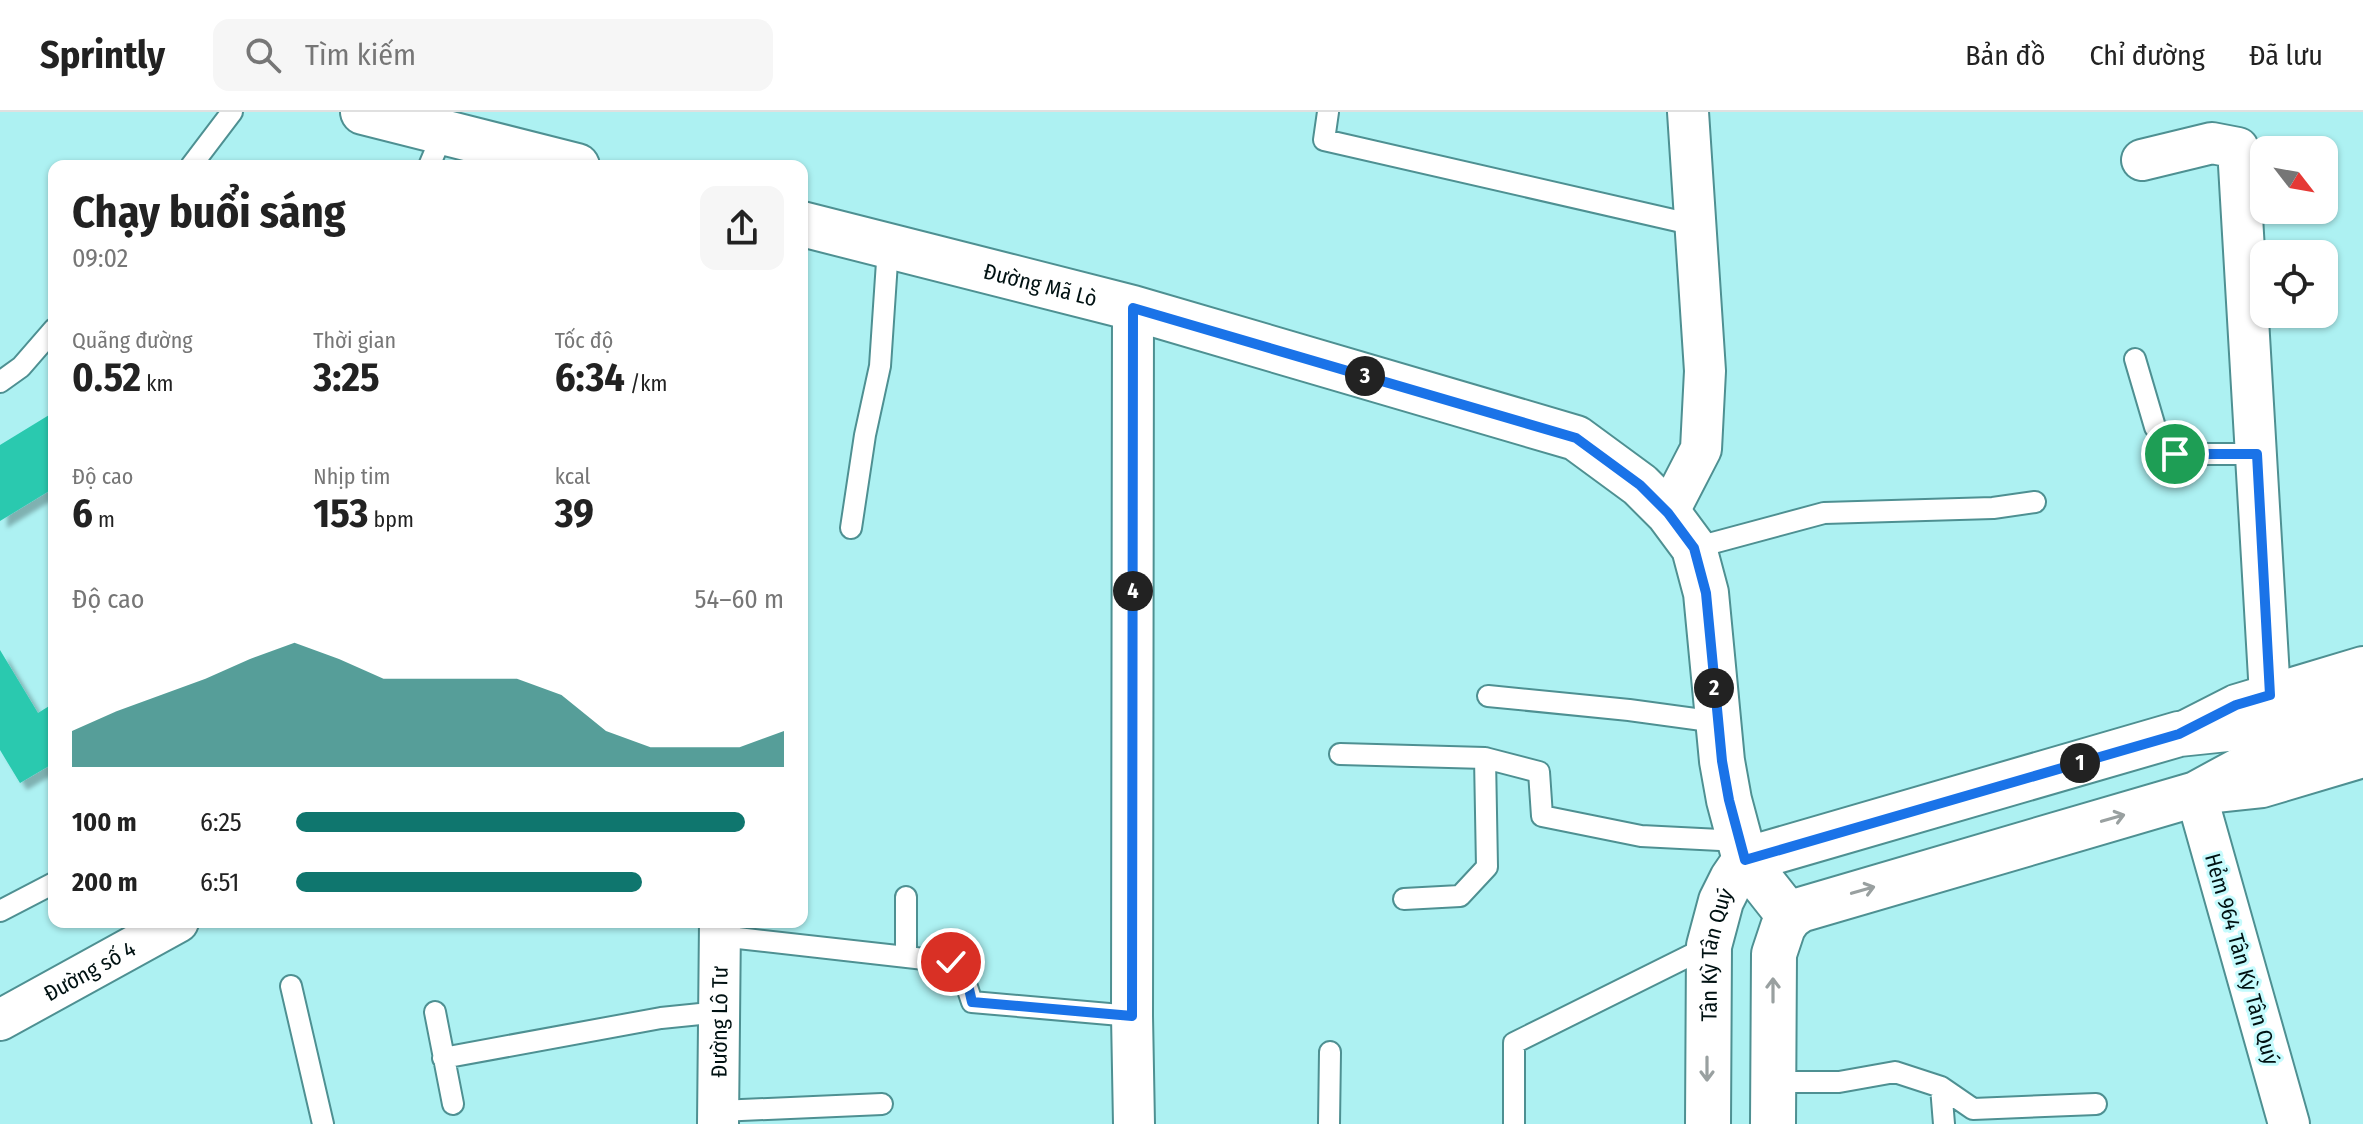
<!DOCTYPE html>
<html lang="vi">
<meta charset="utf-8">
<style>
body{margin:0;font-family:"Fira Sans Condensed",sans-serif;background:#f6f6f6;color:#222;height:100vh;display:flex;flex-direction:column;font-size:30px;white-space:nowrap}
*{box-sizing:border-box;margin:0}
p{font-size:26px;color:#767676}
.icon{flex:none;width:44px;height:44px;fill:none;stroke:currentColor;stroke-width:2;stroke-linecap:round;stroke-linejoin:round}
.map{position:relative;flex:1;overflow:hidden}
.drawer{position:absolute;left:48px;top:48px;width:760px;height:768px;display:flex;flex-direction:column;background:#fff;border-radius:16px;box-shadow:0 2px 6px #0004}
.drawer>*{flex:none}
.needle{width:52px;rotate:121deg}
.controls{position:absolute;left:2250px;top:24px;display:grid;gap:16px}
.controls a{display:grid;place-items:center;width:88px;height:88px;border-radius:16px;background:#fff;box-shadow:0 2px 6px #0004;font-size:40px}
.pin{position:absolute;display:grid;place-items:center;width:68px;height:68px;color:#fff;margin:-34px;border:4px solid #fff;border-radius:50%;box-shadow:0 2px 8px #0007}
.km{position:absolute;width:40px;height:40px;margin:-20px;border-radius:50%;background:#222;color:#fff;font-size:22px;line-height:40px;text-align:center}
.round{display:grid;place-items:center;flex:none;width:84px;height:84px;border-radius:16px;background:#f6f6f6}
.overview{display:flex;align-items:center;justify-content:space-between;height:136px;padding:0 24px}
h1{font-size:44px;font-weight:700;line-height:60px}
.metrics{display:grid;grid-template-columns:repeat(3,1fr);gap:12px;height:136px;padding:8px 24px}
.metrics div{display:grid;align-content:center}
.metrics b{font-size:40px;font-weight:700}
.metrics small{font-size:22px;font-weight:400}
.metrics p{font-size:22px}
.chart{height:224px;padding:16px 24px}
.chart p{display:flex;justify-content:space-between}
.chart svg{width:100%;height:144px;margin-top:8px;fill:#0f766e;opacity:.7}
ul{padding:0 24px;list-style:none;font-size:26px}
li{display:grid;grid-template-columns:128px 96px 1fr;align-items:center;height:60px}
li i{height:20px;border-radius:10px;background:#0f766e}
header{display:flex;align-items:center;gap:48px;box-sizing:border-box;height:112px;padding:0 40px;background:#fff;border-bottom:2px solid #e0e0e0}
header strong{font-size:38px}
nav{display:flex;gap:44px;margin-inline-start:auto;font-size:28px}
.search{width:560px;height:72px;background:#f6f6f6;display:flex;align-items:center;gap:20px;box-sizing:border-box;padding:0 28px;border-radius:16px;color:#767676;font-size:30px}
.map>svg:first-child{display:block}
.building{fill:#2ac9af;filter:url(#shadow)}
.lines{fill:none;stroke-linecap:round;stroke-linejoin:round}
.lane-casing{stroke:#4e9092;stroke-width:24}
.street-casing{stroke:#4e9092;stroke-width:44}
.secondary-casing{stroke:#4e9092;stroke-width:48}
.path{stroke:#5d898a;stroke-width:5;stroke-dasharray:4 4;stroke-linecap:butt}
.lane{stroke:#fff;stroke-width:20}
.street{stroke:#fff;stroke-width:40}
.secondary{stroke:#fff;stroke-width:44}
.oneway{stroke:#99a0a0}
.route-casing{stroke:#fff;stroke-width:16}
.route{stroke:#1a73e8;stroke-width:10}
.labels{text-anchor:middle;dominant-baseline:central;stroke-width:6;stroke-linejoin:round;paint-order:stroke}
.street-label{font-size:22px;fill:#001112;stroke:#c6fbfd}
</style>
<header>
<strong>Sprintly</strong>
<div class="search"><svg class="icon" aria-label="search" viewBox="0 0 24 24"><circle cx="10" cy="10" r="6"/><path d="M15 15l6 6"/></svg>Tìm kiếm</div>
<nav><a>Bản đồ</a><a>Chỉ đường</a><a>Đã lưu</a></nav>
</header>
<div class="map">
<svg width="2363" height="1012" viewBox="0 0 2363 1012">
<defs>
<filter id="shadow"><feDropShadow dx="7" dy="7" stdDeviation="2" flood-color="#0004"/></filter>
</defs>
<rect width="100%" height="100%" fill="#adf1f2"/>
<path class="building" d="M 54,300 L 54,376 L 0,409 L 0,333 Z
M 0,538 L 38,601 L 54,591 L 54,651 L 20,671 L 0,638 Z"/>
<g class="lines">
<defs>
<path id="lane" d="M 1328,0 L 1324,28 L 1695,113
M 191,54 L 232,0
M 429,54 L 443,21
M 2135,247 L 2155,315 L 2175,342 L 2257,342
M 0,270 L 21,255 L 54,217
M 851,416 L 865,323 L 880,254 L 888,135
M 1694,436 L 1824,401 L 1993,396 L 2035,390
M 1488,584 L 1629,598 L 1717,610
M 1340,642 L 1485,646 L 1539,660 L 1542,704 L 1641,724 L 1740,729
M 906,785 L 906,845
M 1404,787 L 1460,784 L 1487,755 L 1485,646
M 0,799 L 54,771
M 720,824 L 951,850 L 960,854 L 972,890 L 1132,904
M 291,874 L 323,1012
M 435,900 L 453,992
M 443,946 L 661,906 L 720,900
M 1772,970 L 1839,970 L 1895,960 L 1941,975 L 1973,997 L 2096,992
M 1941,975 L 1944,1012
M 719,999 L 882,992
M 1329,1012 L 1330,940
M 1514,1012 L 1514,931 L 1709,834"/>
<g id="street">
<path d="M 2142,48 L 2212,31 L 2238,36 L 2270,583"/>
<path d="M 1133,196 L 1132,904 L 1134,1012"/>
<path d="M 1668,401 L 1701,337 L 1705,259 L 1688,0"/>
<path d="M 2183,620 L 2236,593 L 2363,555"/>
<path id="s1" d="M 0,908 L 178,810"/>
<path id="s2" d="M 718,1012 L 720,810"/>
<path d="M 2289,1012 L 2196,682 L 2262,675 L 2363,645"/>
</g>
<g id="secondary">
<path d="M 363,0 L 577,54"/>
<path id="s3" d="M 802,112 L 1133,196 L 1576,326 L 1640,373 L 1668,401 L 1694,436 L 1706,481 L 1722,649 L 1729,688 L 1745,748 L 1790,805"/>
<path id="s4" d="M 1708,1012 L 1709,834 L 1721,789 L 1732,767 L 1745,748 L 2179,622 L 2246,615 L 2363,581"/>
<path d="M 1773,1012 L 1774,842 L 1783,815 L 1790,805 L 1800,798 L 2196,682 L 2255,650 L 2363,619"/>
</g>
</defs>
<use href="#lane" class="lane-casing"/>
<use href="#street" class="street-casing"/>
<use href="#secondary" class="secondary-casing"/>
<path class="path" d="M 51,452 L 54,453"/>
<use href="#lane" class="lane"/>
<use href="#street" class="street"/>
<use href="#secondary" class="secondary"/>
</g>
<defs><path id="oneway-shaft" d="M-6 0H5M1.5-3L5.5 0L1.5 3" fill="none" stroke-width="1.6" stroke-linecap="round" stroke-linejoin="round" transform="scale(2)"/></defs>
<g class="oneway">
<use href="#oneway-shaft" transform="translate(2113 706) rotate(-16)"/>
<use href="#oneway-shaft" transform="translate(1863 778) rotate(-16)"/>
<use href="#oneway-shaft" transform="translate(1773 878) rotate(-90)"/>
<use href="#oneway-shaft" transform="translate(1707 957) rotate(90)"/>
</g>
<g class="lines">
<defs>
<path id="route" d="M 951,850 C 967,857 968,874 972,890 L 1132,904 L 1133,196 L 1576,326 L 1640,373 L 1668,401 L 1694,436 L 1706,481 L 1722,649 L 1729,688 L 1745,748 L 2179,622 L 2236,593 L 2270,583 L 2257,342 L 2175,342"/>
</defs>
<use href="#route" class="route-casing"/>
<use href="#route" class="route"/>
</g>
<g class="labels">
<g class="street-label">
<text stroke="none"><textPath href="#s3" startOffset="246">Đường Mã Lò</textPath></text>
<text stroke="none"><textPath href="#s4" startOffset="170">Tân Kỳ Tân Quý</textPath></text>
<text transform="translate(2242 847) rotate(74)">Hẻm 964 Tân Kỳ Tân Quý</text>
<text stroke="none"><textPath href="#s1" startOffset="102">Đường số 4</textPath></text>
<text stroke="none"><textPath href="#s2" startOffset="102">Đường Lô Tư</textPath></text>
</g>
</g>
</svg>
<div class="controls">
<a><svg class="needle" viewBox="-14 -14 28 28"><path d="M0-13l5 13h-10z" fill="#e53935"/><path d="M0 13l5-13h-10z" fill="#767676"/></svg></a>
<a><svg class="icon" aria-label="locate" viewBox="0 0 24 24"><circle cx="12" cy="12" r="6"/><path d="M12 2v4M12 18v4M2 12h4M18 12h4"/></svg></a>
</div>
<div class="pin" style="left:2175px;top:342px;background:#1e9e55"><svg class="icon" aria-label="arrive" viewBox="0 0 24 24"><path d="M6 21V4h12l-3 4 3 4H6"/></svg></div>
<div class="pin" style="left:951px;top:850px;background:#d93025"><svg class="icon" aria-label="check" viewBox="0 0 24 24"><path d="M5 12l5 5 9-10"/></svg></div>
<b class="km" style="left:2080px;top:651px">1</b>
<b class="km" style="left:1714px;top:576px">2</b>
<b class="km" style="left:1365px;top:264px">3</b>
<b class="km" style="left:1133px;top:479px">4</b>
<section class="drawer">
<div class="overview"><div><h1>Chạy buổi sáng</h1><p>09:02</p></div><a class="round"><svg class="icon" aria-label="share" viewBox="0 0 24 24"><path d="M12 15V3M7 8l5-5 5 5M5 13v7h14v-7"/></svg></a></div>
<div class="metrics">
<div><p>Quãng đường</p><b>0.52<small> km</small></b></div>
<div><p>Thời gian</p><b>3:25</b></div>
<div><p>Tốc độ</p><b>6:34<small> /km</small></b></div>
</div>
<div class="metrics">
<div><p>Độ cao</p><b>6<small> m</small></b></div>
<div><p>Nhịp tim</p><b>153<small> bpm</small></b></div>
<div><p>kcal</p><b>39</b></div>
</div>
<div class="chart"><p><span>Độ cao</span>54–60 m</p>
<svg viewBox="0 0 160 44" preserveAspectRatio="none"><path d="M0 44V33L10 27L20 22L30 17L40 11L50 6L60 11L70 17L80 17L90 17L100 17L110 22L120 33L130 38L140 38L150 38L160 33V44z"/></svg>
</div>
<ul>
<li><b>100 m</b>6:25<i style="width:92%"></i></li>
<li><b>200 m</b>6:51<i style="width:71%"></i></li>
</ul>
</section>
</div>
